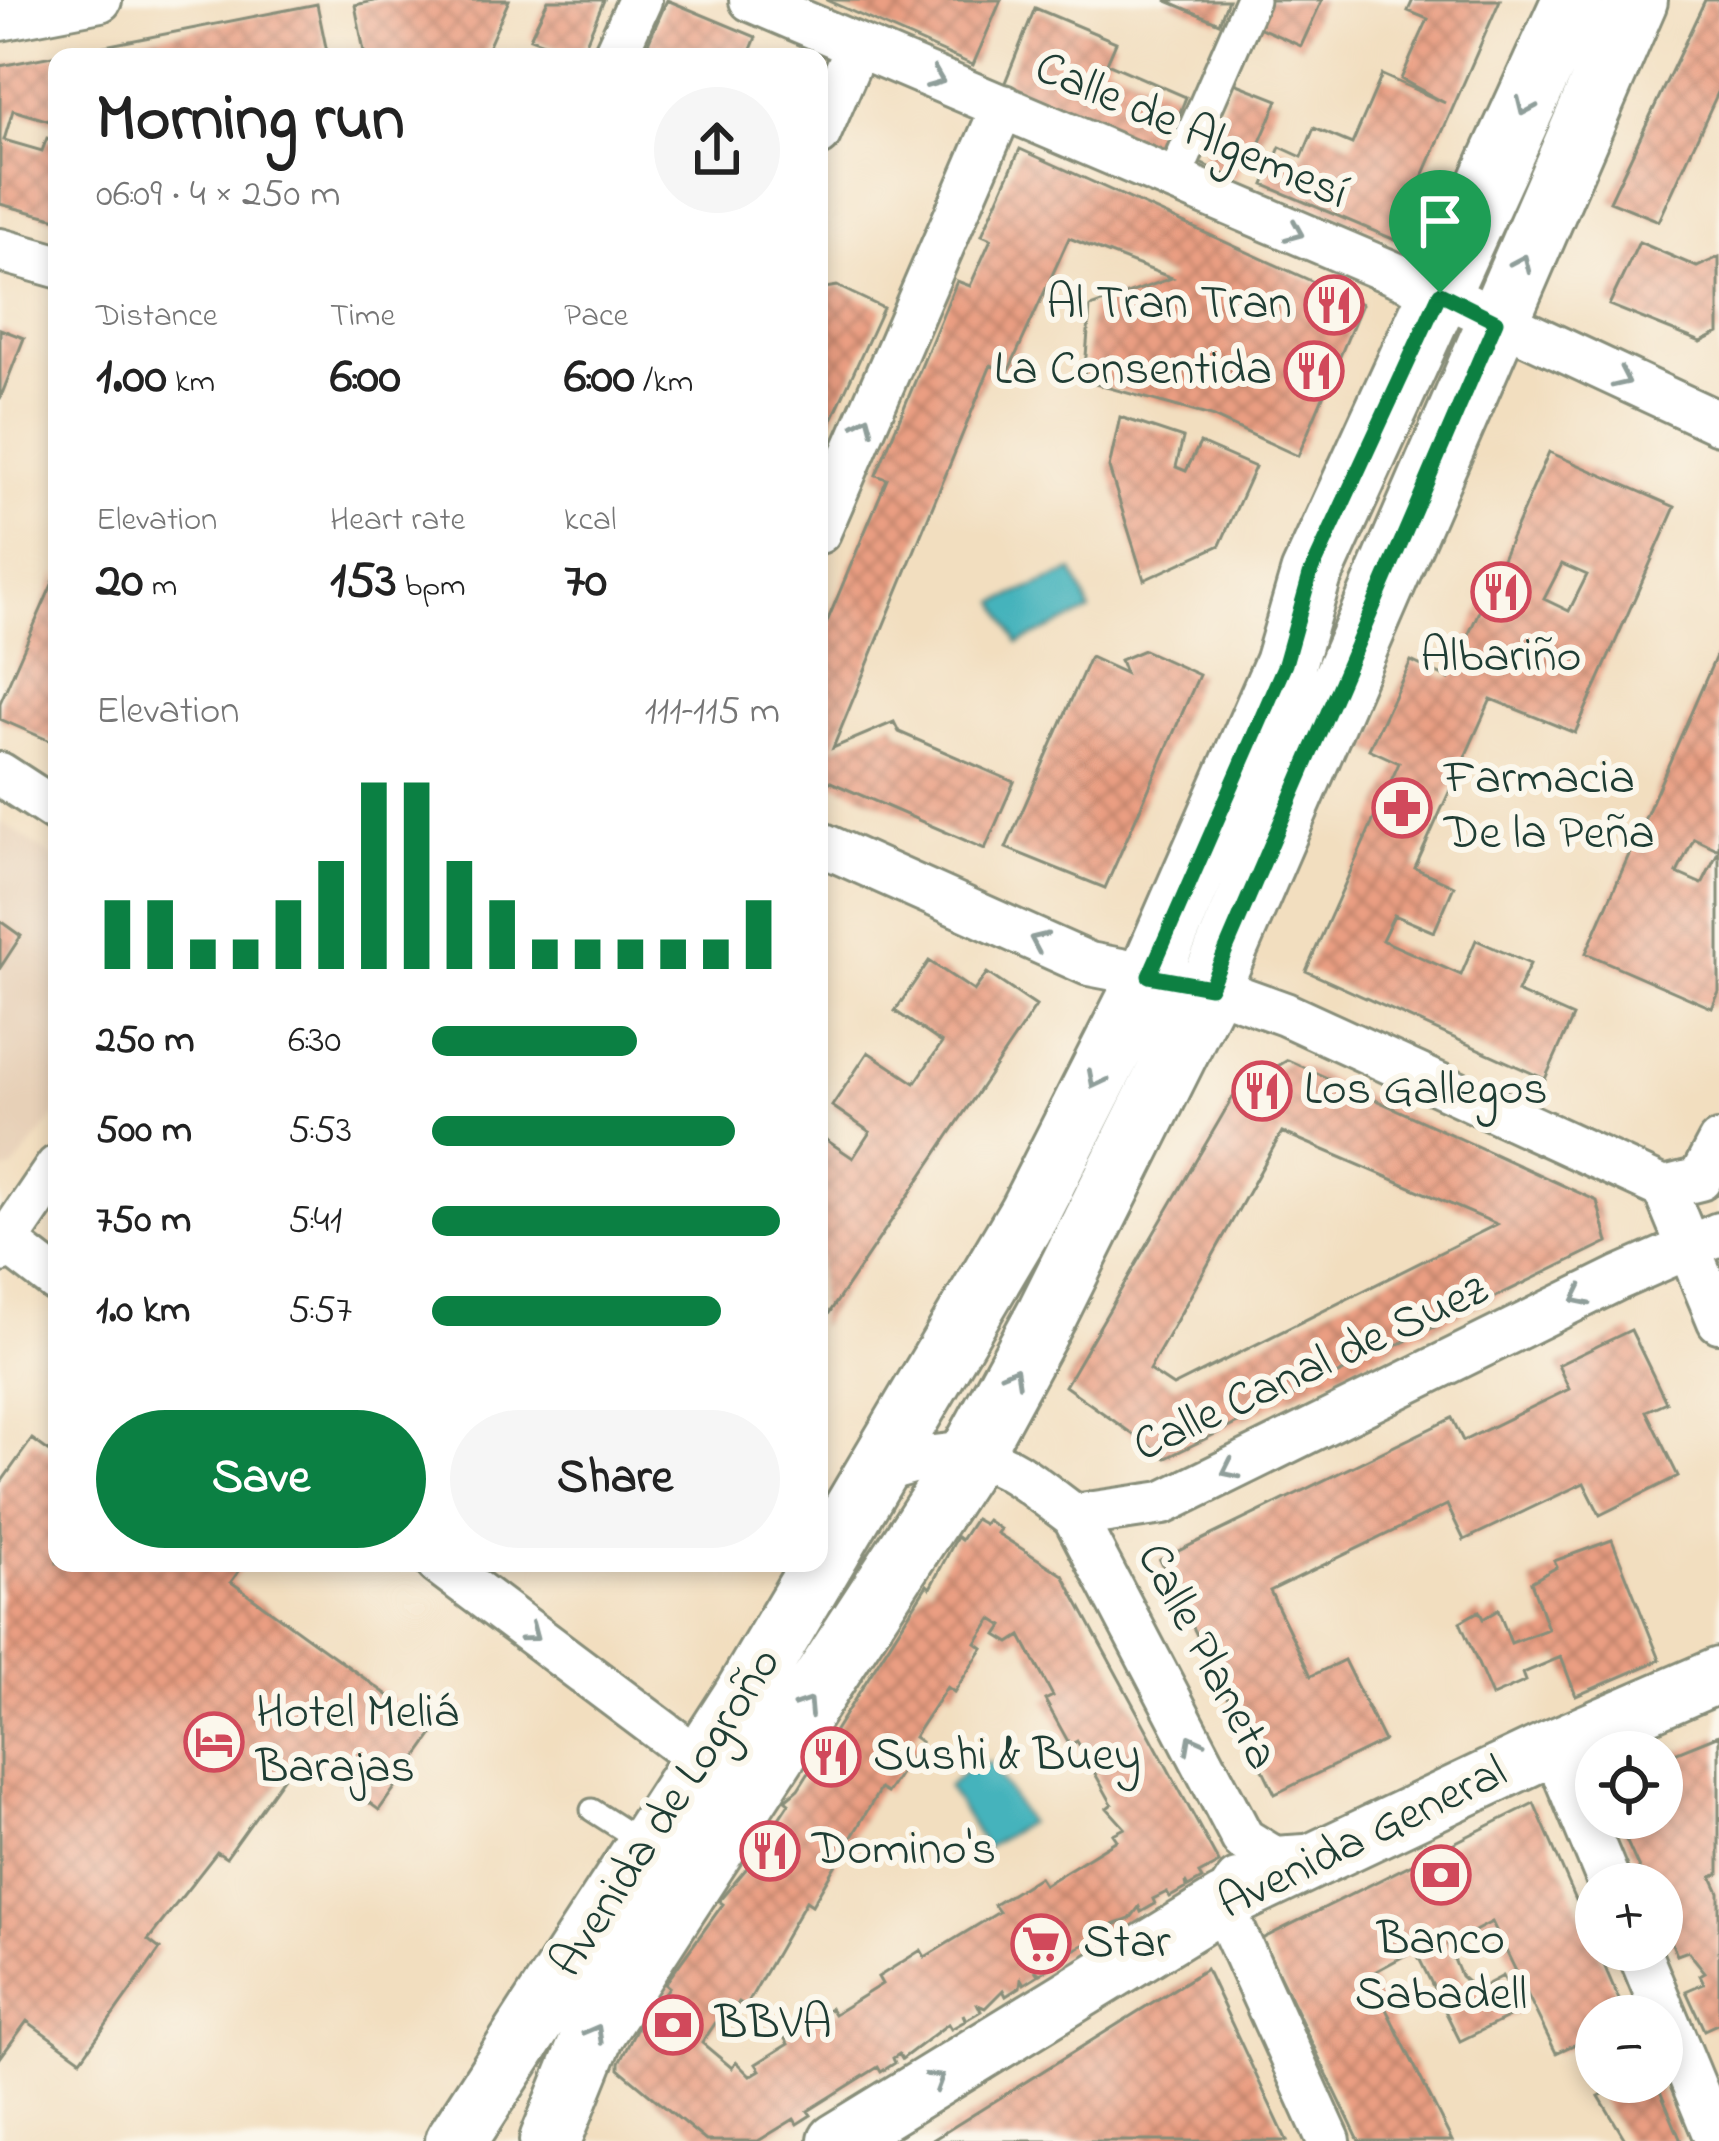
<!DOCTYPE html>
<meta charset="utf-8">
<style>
body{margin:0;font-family:"Indie Flower",sans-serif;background:#f6f6f6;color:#222;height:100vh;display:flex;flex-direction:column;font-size:45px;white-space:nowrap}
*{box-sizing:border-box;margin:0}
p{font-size:39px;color:#767676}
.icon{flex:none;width:66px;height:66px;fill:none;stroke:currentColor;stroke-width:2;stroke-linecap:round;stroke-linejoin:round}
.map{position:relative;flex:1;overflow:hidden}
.side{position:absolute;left:48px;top:48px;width:780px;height:1524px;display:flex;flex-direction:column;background:#fff;border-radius:24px;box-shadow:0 6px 18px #0003}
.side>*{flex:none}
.tools{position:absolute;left:1575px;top:1731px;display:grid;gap:24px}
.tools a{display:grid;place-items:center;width:108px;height:108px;border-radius:50%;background:#fff;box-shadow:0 6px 18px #0003;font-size:60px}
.pin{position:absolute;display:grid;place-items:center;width:102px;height:102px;color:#fff;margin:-123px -51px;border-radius:50% 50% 50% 0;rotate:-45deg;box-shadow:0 0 12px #0007}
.pin .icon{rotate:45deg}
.round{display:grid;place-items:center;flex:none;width:126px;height:126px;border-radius:63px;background:#f6f6f6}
.summary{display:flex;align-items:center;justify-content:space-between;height:204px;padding:0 48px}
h1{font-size:66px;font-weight:800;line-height:90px}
.figures{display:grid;grid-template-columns:repeat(3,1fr);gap:18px;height:204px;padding:12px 48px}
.figures div{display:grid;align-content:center}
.figures b{font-size:51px;font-weight:800}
.figures small{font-size:33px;font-weight:400}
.figures p{font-size:33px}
.chart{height:336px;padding:24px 48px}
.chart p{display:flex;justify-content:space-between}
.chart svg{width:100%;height:216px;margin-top:12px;stroke:#0b8043;stroke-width:6}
.button{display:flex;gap:24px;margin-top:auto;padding:24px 48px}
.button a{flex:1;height:138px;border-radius:72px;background:#0b8043;color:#fff;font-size:48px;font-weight:800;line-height:138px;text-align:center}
.button a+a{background:#f6f6f6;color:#222}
ul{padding:0 48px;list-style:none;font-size:39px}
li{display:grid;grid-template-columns:192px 144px 1fr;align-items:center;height:90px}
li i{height:30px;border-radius:15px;background:#0b8043}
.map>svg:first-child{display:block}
.built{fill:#e7d0b7}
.water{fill:#44b3bc;stroke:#327878;stroke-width:3}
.building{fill:url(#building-cross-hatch);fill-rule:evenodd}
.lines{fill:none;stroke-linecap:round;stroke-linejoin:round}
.service-casing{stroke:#888e7a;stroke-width:27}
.pedestrian-casing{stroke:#888e7a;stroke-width:39}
.minor-casing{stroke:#888e7a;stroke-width:48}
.tertiary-casing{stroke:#888e7a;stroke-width:60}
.secondary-casing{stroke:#888e7a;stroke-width:66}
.service{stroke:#fff;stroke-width:21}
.pedestrian{stroke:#fff;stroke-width:33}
.minor{stroke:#fff;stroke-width:42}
.tertiary{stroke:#fff;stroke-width:54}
.secondary{stroke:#fff;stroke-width:60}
.oneway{stroke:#8f9e9a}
.route-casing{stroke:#fff;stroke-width:24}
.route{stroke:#0b8043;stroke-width:15}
.labels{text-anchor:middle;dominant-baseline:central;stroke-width:12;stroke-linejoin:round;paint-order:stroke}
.street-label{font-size:48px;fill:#1f3d34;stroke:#fbf7ec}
.poi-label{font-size:48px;fill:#1f3d34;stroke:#fbf7ec;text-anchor:start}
</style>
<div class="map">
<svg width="1719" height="2141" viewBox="0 0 1719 2141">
<defs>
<pattern id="building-cross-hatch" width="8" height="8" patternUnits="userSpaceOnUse" patternTransform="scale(3)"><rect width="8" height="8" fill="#ea9e82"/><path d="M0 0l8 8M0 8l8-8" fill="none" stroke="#bd826b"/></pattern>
</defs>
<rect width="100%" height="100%" fill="#fbf7ec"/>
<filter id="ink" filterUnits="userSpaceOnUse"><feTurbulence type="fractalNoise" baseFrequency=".00833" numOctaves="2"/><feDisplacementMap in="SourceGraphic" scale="24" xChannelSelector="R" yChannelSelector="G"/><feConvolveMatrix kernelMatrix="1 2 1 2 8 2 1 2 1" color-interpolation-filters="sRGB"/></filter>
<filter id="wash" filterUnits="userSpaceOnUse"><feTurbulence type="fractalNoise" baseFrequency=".004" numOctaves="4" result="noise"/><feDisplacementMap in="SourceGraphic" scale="48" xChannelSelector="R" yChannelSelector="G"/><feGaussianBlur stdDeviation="2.7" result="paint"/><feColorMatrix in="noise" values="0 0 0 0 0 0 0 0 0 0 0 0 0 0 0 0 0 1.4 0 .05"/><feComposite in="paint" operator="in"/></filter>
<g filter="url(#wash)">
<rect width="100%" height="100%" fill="#f2debf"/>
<path class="built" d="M 0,821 L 57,860 L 57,1113 L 13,1169 L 0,1172 Z"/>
<path class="water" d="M 1073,571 L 1090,611 L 1018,643 L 997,602 Z
M 990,1762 L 1028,1822 L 986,1848 L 948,1787 L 966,1770 Z"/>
<g id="blocks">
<path class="building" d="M 378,0 L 509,0 L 484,57 L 365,57 L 355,5 Z
M 548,0 L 604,0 L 580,57 L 530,38 Z
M 667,0 L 756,37 L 748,57 L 642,57 Z
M 826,0 L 1001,0 L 973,65 Z
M 1165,0 L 1228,0 L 1219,23 Z
M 1267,0 L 1322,0 L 1301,46 L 1256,26 Z
M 1413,0 L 1500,0 L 1395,240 L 1264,185 L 1280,147 L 1302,157 L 1314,128 L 1352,144 L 1382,75 L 1445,103 L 1401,79 L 1428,19 L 1408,11 Z
M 1705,0 L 1719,0 L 1719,90 L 1659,221 L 1610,201 Z
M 317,4 L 328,57 L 59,57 L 59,55 Z
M 1035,8 L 1116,42 L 1107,63 L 1186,97 L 1165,152 L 1004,85 Z
M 57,55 L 53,122 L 13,110 L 4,140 L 42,151 L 47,138 L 57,141 L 57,219 L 0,204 L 0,66 Z
M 1232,82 L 1278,100 L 1253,158 L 1242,162 L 1236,179 L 1200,163 Z
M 1020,149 L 1362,304 L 1298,456 L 1211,416 L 1084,381 L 1090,307 L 1172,278 L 1069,238 L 1008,372 L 991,365 L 833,748 L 894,722 L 899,732 L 1014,782 L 985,849 L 819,777 L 819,641 L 887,479 L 876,475 L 957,281 L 970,286 L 991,239 L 982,235 Z
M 1639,242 L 1697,267 L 1719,257 L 1719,333 L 1701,342 L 1609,305 Z
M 837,286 L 883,308 L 819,448 L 819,289 Z
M 0,329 L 24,338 L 0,399 Z
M 1120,417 L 1183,438 L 1176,467 L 1186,471 L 1200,443 L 1255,467 L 1220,545 L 1144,580 L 1109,468 Z
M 1549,452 L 1675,507 L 1575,733 L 1491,699 L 1415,868 L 1454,886 L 1434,932 L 1394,915 L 1382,940 L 1461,975 L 1476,940 L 1530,964 L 1517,992 L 1573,1017 L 1545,1079 L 1306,971 L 1399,763 L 1369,749 L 1411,661 L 1449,679 ZM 1562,564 L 1587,575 L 1569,611 L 1544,599 Z
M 57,573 L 57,744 L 0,719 L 0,703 Z
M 1719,649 L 1719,992 L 1712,1008 L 1586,953 ZM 1694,838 L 1719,850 L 1702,884 L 1677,873 Z
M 1144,650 L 1199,675 L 1105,888 L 1006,848 L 1090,657 L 1125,673 L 1120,660 Z
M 0,921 L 21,936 L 0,968 Z
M 929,961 L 974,991 L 987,973 L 1036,1006 L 819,1328 L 819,1135 L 853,1158 L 870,1132 L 832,1106 L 868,1052 L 915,1083 L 942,1043 L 895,1011 Z
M 1288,1060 L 1597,1201 L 1608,1242 L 1166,1458 L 1065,1386 L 1237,1090 ZM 1282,1132 L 1497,1224 L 1173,1386 L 1149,1370 Z
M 1631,1330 L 1666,1402 L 1646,1411 L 1678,1476 L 1600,1515 L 1584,1483 L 1464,1540 L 1447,1505 L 1270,1591 L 1311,1676 L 1344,1660 L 1384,1741 L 1275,1794 L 1160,1560 L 1452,1418 L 1463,1441 L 1569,1389 L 1558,1365 Z
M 32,1439 L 57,1457 L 57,1563 L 245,1563 L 231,1582 L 436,1730 L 379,1810 L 301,1753 L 226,1858 L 217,1852 L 148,1940 L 160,1949 L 81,2060 L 27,2021 L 0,2058 L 0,1484 Z
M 975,1519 L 984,1524 L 987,1520 L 1000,1529 L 997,1533 L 1063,1575 L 1219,1863 L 1199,1874 L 1202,1879 L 1188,1887 L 1185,1882 L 1186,1888 L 1170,1897 L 1167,1892 L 1153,1899 L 1155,1904 L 1141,1912 L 1139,1907 L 1130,1919 L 1100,1930 L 1103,1935 L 1051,1961 L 1054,1965 L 1040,1974 L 1035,1970 L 1038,1975 L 1024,1984 L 1021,1979 L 1020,1987 L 1006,1996 L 1003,1990 L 985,2008 L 978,2005 L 981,2011 L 966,2020 L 963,2014 L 965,2021 L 951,2029 L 948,2024 L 902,2059 L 899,2054 L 893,2058 L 895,2063 L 881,2072 L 878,2067 L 808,2111 L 811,2115 L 797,2124 L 794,2119 L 758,2141 L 706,2141 L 619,2069 L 619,2063 L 639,2024 L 643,2026 L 669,1987 L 665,1984 L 723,1904 L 719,1901 L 746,1869 L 789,1803 L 785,1800 L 798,1789 L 927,1585 L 930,1588 L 957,1537 L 961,1540 ZM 992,1619 L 1003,1626 L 997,1635 L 1010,1643 L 1021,1636 L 1053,1696 L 1045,1700 L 1070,1745 L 1077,1741 L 1112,1804 L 1107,1808 L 1125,1828 L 1113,1834 L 1117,1840 L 1044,1885 L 1039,1877 L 994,1905 L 999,1912 L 925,1957 L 921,1950 L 878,1977 L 882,1984 L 834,2014 L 830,2008 L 784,2037 L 788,2044 L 756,2064 L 760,2070 L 750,2076 L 736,2062 L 732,2068 L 702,2043 L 716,2022 L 723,2027 L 739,2002 L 746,2006 L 806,1901 L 812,1905 L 880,1789 L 887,1793 L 921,1742 L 914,1737 L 947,1687 L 954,1692 L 983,1648 L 976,1643 Z
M 1612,1540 L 1660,1660 L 1576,1696 L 1561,1657 L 1523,1673 L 1526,1681 L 1492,1696 L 1460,1622 L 1479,1611 L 1483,1619 L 1498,1610 L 1511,1643 L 1548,1629 L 1531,1582 L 1557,1567 L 1554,1561 Z
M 1719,1735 L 1719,1874 L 1712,1877 L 1719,1892 L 1719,2023 L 1704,2030 L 1686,1991 L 1704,1983 L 1700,1975 L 1705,1972 L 1688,1951 L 1677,1955 L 1662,1921 L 1662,1884 L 1646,1884 L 1616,1818 L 1662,1818 L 1662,1758 Z
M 1534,1803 L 1626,2016 L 1596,2016 L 1596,2076 L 1580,2042 L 1556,2053 L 1492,1922 L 1448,1945 L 1461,1976 L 1477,1990 L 1503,1976 L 1521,2011 L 1460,2041 L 1415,1950 L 1369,1975 L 1452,2141 L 1359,2141 L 1262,1939 Z
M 1206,1969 L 1287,2141 L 931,2141 Z
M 1599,2082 L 1656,2082 L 1681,2141 L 1626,2141 L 1599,2096 L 1605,2093 Z"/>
</g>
</g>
<g filter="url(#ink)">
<use href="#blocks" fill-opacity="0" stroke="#888e7a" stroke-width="3"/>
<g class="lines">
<defs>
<path id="service" d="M 592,1810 L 642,1842"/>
<path id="pedestrian" d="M 1173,181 L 1252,0"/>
<path id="minor" d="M 751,0 L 1440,293 L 1719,423
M 0,19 L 100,0
M 614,57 L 640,0
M 819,134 L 857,46
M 0,250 L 57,266
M 819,532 L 1003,106
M 0,774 L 57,811
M 819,843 L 1089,964 L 1210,987 L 1285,1014 L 1664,1188 L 1719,1321
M 1664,1188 L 1700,1179 L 1719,1143
M 0,1237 L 57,1281
M 0,1251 L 57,1167
M 878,1472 C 981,1439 991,1454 1074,1516 L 1163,1503 L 1619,1278 L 1719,1234
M 1074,1516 L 1243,1839 L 1274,1858 L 1321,1855
M 438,1563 L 703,1762
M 1553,1747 L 1610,1884
M 1237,1881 L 1222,1904 L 1329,2141
M 1638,1950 L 1717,2141"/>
<path id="tertiary" d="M 836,2141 L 1222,1904 L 1553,1747 L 1719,1675"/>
<path id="secondary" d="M 456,2141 L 744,1696 L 1029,1213 L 1149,976 L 1285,664 L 1311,575 L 1573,0
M 550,2141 L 594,2032 L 972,1452 L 1048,1312 L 1210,987 L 1637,0"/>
</defs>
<use href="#service" class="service-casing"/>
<use href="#pedestrian" class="pedestrian-casing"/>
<use href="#minor" class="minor-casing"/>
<use href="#tertiary" class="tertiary-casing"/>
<use href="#secondary" class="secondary-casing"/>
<use href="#service" class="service"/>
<use href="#pedestrian" class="pedestrian"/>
<use href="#minor" class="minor"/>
<use href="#tertiary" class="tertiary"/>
<use href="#secondary" class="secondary"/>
</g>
<defs><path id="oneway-chevron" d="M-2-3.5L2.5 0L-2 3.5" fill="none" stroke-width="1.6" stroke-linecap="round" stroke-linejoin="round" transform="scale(3)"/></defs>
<g class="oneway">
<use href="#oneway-chevron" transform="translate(936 79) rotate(22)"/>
<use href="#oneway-chevron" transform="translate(1525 107) rotate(114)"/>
<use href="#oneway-chevron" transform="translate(1295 232) rotate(23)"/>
<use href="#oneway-chevron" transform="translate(1522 263) rotate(-66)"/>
<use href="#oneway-chevron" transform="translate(1622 379) rotate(25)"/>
<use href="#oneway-chevron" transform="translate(865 424) rotate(-67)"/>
<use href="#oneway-chevron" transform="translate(1038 941) rotate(-156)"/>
<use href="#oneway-chevron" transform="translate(1096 1080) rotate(117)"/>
<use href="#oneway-chevron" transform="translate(1580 1297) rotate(154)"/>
<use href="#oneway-chevron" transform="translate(1013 1375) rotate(-61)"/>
<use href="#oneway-chevron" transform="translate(1230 1470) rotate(154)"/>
<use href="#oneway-chevron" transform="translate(531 1634) rotate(37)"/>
<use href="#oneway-chevron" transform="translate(806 1706) rotate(-57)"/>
<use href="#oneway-chevron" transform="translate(1193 1743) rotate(-118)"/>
<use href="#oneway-chevron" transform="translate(595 2033) rotate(-61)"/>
<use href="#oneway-chevron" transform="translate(936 2080) rotate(-32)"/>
</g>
</g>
<g class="lines" filter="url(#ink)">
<defs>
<path id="route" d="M 1440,293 L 1496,321 L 1210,987 L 1149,976 L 1285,664 L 1310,575 Z"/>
</defs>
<use href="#route" class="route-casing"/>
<use href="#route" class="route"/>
</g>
<defs>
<symbol id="restaurant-ring" viewBox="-11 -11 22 22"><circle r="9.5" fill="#fbf7ec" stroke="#d1495b" stroke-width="1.5"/><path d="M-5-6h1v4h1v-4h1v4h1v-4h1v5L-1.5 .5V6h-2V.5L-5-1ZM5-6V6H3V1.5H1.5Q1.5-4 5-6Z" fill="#d1495b"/></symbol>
<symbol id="pharmacy-ring" viewBox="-11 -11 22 22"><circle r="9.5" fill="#fbf7ec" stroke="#d1495b" stroke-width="1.5"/><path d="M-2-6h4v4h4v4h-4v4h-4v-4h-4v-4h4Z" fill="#d1495b"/></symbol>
<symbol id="hotel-ring" viewBox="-11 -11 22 22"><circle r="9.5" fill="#fbf7ec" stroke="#d1495b" stroke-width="1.5"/><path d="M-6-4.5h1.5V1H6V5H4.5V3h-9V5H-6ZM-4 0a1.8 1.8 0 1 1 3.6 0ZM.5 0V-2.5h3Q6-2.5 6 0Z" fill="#d1495b"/></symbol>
<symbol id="bank-ring" viewBox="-11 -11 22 22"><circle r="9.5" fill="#fbf7ec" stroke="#d1495b" stroke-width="1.5"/><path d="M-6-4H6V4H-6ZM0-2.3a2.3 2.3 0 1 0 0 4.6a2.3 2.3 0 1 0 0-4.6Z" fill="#d1495b"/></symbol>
<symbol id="supermarket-ring" viewBox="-11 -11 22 22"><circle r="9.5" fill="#fbf7ec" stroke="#d1495b" stroke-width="1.5"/><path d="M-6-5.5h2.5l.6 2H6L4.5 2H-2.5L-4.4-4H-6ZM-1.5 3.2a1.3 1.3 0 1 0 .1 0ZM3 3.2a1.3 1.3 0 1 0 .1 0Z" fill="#d1495b"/></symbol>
</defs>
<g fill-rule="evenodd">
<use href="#restaurant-ring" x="1301" y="272" width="66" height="66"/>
<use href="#restaurant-ring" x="1281" y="338" width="66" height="66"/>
<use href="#restaurant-ring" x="1468" y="559" width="66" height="66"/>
<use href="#pharmacy-ring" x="1369" y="775" width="66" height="66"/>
<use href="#restaurant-ring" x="1229" y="1058" width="66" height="66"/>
<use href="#hotel-ring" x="181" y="1709" width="66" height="66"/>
<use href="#restaurant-ring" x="798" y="1724" width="66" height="66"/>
<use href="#restaurant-ring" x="737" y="1818" width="66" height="66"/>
<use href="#bank-ring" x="1408" y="1842" width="66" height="66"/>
<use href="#supermarket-ring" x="1008" y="1911" width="66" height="66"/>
<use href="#bank-ring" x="640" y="1992" width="66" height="66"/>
</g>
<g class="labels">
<g class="street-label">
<text transform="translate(1191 132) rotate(23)">Calle de Algemesí</text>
<text transform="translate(1311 1369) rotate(-25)">Calle Canal de Suez</text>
<text transform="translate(1206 1657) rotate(62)">Calle Planeta</text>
<text transform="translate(667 1813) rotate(-57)">Avenida de Logroño</text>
<text transform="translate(1363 1839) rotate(-26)">Avenida General</text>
</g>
<g class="poi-label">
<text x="1292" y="305" text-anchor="end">Al Tran Tran</text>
<text x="1272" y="371" text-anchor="end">La Consentida</text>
<text x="1501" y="658" text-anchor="middle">Albariño</text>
<text x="1444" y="780">Farmacia<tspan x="1444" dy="55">De la Peña</tspan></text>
<text x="1304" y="1091">Los Gallegos</text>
<text x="256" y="1714">Hotel Meliá<tspan x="256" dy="55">Barajas</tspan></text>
<text x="873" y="1757">Sushi &amp; Buey</text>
<text x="812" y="1851">Domino's</text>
<text x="1441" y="1941" text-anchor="middle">Banco<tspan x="1441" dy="55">Sabadell</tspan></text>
<text x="1083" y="1944">Star</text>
<text x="715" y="2025">BBVA</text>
</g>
</g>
</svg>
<div class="tools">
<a><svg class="icon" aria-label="locate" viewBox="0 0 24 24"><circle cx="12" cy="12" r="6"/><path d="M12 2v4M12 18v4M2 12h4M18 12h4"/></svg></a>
<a>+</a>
<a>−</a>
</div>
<div class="pin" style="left:1440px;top:293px;background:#1e9e55"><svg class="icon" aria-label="arrive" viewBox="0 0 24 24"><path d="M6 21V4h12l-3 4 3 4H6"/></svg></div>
<section class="side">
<div class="summary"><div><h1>Morning run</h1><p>06:09 · 4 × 250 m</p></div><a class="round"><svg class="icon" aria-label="share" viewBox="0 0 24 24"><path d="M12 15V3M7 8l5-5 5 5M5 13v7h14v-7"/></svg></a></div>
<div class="figures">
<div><p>Distance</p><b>1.00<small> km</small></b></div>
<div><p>Time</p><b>6:00</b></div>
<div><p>Pace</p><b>6:00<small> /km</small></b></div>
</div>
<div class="figures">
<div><p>Elevation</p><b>20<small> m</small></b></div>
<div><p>Heart rate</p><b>153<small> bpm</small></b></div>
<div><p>kcal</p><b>70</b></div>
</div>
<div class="chart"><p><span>Elevation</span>111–115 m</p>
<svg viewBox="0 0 160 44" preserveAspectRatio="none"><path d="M5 44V30M15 44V30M25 44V38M35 44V38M45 44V30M55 44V22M65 44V6M75 44V6M85 44V22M95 44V30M105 44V38M115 44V38M125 44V38M135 44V38M145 44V38M155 44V30"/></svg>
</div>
<ul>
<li><b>250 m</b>6:30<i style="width:59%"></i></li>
<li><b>500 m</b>5:53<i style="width:87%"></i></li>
<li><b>750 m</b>5:41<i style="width:100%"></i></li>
<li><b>1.0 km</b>5:57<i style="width:83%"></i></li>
</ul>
<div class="button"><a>Save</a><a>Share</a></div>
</section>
</div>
